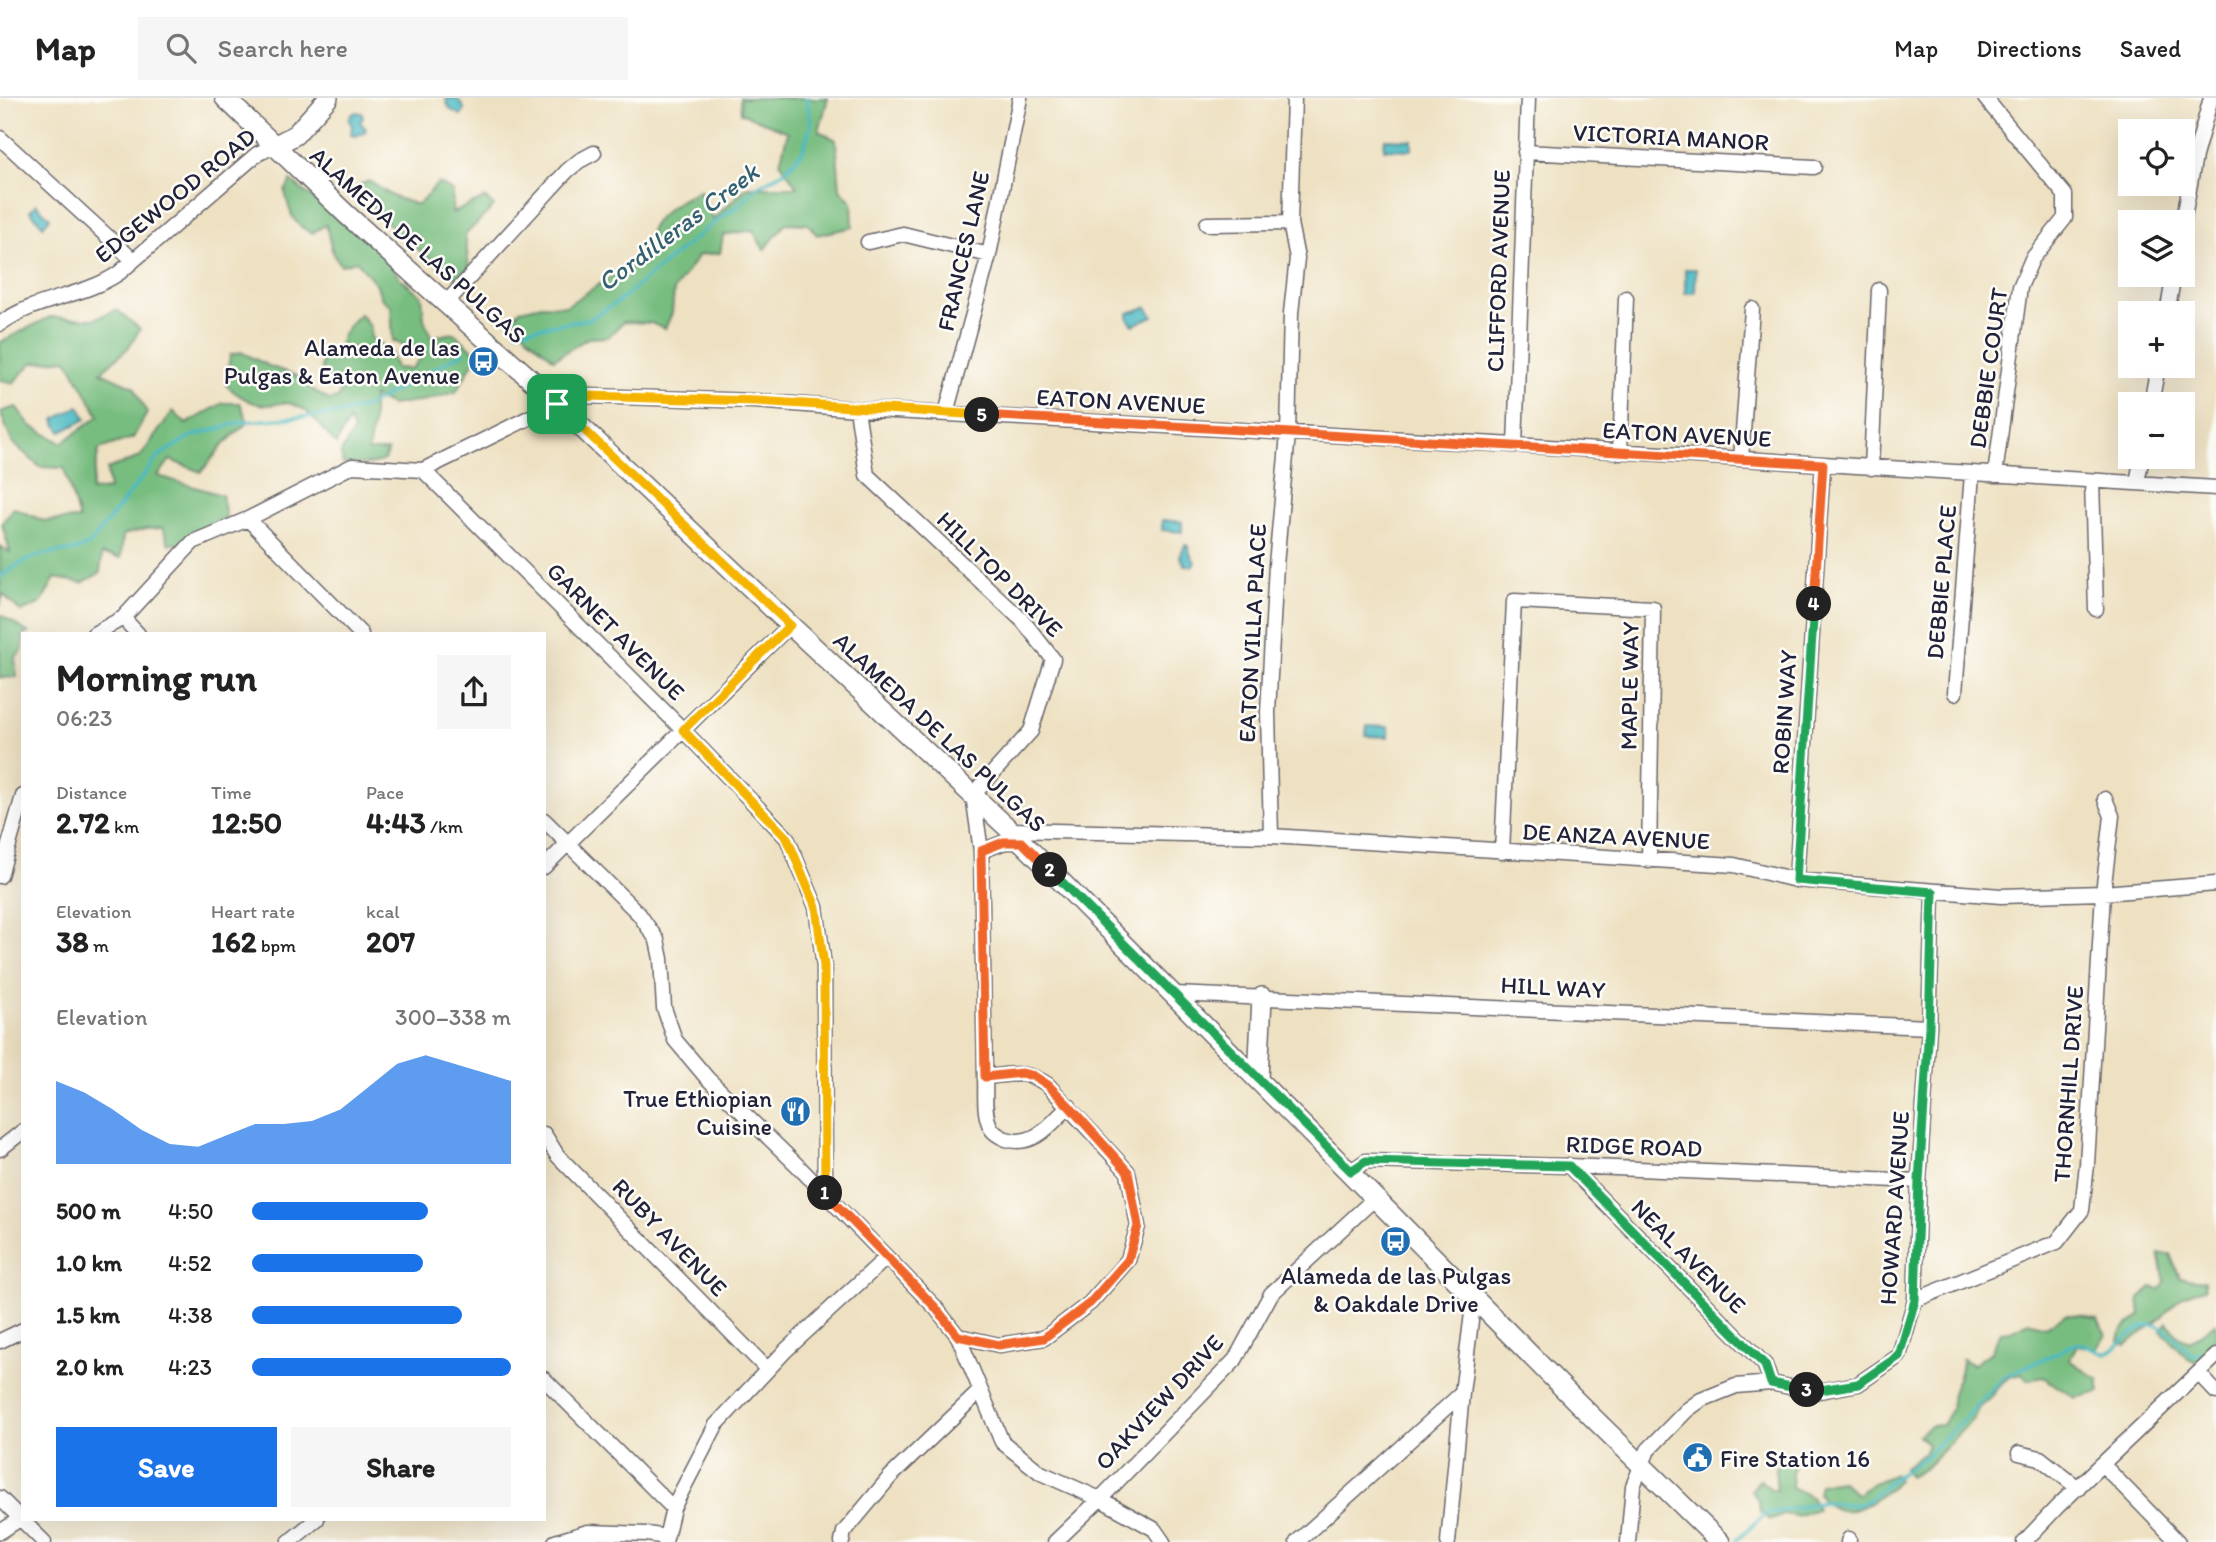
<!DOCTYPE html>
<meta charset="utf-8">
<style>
body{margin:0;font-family:Itim,sans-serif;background:#f6f6f6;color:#222;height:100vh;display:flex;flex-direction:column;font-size:26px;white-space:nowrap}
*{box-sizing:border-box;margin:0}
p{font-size:23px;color:#767676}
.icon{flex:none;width:38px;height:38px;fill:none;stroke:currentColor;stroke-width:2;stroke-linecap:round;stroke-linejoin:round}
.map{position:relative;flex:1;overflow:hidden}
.side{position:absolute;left:21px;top:534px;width:525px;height:889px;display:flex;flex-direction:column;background:#fff;border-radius:0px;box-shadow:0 7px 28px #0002}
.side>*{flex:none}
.tools{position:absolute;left:2118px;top:21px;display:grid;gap:14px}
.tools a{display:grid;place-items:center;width:77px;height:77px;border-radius:0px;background:#fff;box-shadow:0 7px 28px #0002;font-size:35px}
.pin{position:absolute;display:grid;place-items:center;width:60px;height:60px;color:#fff;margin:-30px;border-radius:14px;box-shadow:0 4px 10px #0006}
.km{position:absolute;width:35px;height:35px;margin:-18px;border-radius:50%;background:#222;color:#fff;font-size:19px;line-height:35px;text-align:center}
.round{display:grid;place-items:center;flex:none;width:74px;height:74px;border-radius:0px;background:#f6f6f6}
.summary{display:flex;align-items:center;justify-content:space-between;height:119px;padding:0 35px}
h1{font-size:38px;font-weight:700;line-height:52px}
.stats{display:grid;grid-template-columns:repeat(3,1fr);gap:10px;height:119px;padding:7px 35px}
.stats div{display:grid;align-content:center}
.stats b{font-size:30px;font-weight:700}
.stats small{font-size:19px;font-weight:400}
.stats p{font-size:19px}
.chart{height:196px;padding:14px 35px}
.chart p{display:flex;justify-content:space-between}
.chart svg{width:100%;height:126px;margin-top:7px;fill:#1a73e8;opacity:.7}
.cta{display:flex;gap:14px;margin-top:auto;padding:14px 35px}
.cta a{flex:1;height:80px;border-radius:0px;background:#1a73e8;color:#fff;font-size:28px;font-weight:700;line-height:80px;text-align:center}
.cta a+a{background:#f6f6f6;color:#222}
ul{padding:0 35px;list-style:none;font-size:23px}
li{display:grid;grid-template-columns:112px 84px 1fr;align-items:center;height:52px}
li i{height:18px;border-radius:9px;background:#1a73e8}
header{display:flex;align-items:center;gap:42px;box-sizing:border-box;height:98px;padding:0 35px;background:#fff;border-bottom:2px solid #e0e0e0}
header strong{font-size:33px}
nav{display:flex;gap:38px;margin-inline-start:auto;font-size:24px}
.search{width:490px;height:63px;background:#f6f6f6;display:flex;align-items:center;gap:18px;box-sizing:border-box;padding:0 24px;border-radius:0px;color:#767676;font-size:26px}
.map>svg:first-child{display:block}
.forest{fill:#78bd80;stroke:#4d705e;stroke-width:2}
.water{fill:#4bbac2;stroke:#366e7e;stroke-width:2}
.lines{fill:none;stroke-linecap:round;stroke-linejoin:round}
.stream{stroke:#4bbac2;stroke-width:3.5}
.street-casing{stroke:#69656a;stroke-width:17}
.secondary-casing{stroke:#69656a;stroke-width:22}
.street{stroke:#fff;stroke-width:14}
.secondary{stroke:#fff;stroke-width:19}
.split-1-casing{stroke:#fff;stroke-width:14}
.split-2-casing{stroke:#fff;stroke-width:14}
.split-3-casing{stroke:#fff;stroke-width:14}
.split-4-casing{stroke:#fff;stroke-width:14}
.split-5-casing{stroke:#fff;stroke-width:14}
.split-6-casing{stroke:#fff;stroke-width:14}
.split-1{stroke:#f5b400;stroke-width:9}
.split-2{stroke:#f0652b;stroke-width:9}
.split-3{stroke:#22a559;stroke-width:9}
.split-4{stroke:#22a559;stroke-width:9}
.split-5{stroke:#f0652b;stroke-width:9}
.split-6{stroke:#f5b400;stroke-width:9}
.labels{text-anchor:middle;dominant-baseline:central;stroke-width:5;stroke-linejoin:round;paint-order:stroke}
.street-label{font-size:24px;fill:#22223b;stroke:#fdfcf7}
.poi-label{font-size:24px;fill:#22223b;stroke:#fdfcf7;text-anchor:end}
.water-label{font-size:26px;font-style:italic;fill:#325f71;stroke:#fdfcf7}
</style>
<header>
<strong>Map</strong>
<div class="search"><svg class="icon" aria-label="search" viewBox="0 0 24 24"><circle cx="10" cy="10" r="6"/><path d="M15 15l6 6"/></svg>Search here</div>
<nav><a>Map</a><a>Directions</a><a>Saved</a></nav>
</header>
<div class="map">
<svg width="2216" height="1444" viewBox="0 0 2216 1444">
<rect width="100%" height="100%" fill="#fdfcf7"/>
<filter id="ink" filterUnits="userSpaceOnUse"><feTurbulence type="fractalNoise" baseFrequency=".0143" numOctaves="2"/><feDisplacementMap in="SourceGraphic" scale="14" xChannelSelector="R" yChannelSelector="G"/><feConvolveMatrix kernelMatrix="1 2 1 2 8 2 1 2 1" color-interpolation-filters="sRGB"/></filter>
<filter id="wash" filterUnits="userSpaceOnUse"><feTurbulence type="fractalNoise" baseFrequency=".00686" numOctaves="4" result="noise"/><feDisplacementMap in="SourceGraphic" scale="28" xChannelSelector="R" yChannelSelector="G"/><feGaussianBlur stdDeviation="1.57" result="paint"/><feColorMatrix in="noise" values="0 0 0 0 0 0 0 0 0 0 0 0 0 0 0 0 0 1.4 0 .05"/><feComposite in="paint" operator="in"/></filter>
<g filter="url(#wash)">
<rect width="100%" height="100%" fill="#eee1c2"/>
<path class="forest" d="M 740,0 L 828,0 L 819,33 L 836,42 L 840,91 L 852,104 L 853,129 L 817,137 L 808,126 L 786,125 L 764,152 L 753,132 L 723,137 L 720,155 L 699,157 L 674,192 L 672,215 L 665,231 L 651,225 L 623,224 L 608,239 L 588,240 L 554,261 L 528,239 L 513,219 L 520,212 L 542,207 L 566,208 L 623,171 L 644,166 C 645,159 644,151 646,144 C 652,118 678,102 700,92 L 713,121 L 747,89 L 797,89 L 780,64 L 788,34 L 741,15 Z
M 291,83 L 378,152 L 401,181 L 422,198 L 424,221 L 431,239 L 454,235 L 478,256 L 456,294 L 427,302 L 391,307 L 373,298 L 373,326 L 368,353 L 388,353 L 384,362 L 373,366 L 343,366 L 341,355 L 354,332 L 349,322 L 336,346 C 321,331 310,308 287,305 C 280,304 272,308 265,307 C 250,306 236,296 226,287 L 230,257 L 241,254 L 269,268 L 297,278 L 311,291 L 329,302 L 338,300 L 343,287 L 323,278 L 321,269 L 323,258 L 340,262 C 337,241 345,230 360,216 L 370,228 L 371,240 L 390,254 L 396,270 L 411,271 L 424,256 L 393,243 L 391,208 L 381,200 L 377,187 L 357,163 L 341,167 L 333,156 L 326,127 L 312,135 C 291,125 290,115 285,93 Z
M 369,83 L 394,99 L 418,107 L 438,85 L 453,93 L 452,115 L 485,100 L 494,108 L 465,137 L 469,170 L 456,180 C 420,153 381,127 359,87 Z
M 117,212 L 140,231 L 128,250 L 101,274 L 134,289 L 147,315 L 133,340 L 99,351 L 91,393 L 109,391 L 107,371 L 140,359 L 173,313 L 186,326 L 223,305 L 240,305 L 248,324 L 224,346 L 201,374 L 170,362 L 158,378 L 222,397 L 226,419 L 189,445 L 169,446 L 163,430 L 146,431 L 123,437 L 121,460 L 102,456 L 100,475 L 82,485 L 55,480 L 41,505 L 21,514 L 3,496 L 0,509 L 0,448 L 10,454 L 2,425 L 14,410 L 44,423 L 79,421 L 64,370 L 40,369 L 12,344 L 0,314 L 16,309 L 31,328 L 62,345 L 99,318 L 67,261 L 32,265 L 13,285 L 0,282 L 0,244 L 50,219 L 94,221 Z
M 0,516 L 29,535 L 23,536 L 23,552 L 15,560 L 17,579 L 0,580 Z
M 2159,1156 L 2170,1156 L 2180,1180 L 2204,1183 L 2205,1191 C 2181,1196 2178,1202 2163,1218 C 2152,1229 2137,1237 2126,1247 L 2119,1242 L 2121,1233 L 2141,1217 L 2139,1201 L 2152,1189 L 2160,1192 L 2165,1184 Z
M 2065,1217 L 2082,1217 L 2098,1222 L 2106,1237 L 2096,1251 L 2077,1247 L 2069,1262 L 2098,1281 L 2100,1294 L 2075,1300 L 2043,1279 L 2029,1282 L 2022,1276 L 2009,1279 L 1995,1291 L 1990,1301 L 1979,1309 L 1974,1320 L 1924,1371 L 1909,1379 L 1903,1371 L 1924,1355 L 1928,1347 L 1918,1337 L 1930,1328 L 1942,1327 L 1952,1310 C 1948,1289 1962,1284 1962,1261 L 1973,1267 L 1991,1254 L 2001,1234 L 2011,1233 L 2028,1224 L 2046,1229 Z
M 2167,1224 L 2177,1237 L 2190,1244 L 2216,1224 L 2216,1255 L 2202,1267 L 2188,1261 L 2161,1233 Z
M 1787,1359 L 1796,1364 L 1792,1375 L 1792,1389 L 1811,1399 L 1817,1411 L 1797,1418 L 1783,1416 L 1770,1422 L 1760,1414 L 1759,1403 L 1751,1392 L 1760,1382 L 1771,1391 L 1777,1392 L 1775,1371 Z
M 1895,1376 L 1898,1382 C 1883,1397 1853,1423 1830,1408 C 1825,1406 1821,1400 1818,1396 L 1820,1386 L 1842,1383 L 1857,1397 L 1871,1386 Z"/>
<path class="water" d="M 446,0 L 457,0 L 464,10 L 464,14 L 461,17 C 452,14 447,10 446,0 Z
M 356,14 L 362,15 L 363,20 L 360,24 L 366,31 L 364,35 L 355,38 L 351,37 L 352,27 L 349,23 L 351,17 Z
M 1385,41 L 1412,42 L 1412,52 L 1384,51 Z
M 36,106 L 50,120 L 43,128 L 30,113 Z
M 1685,171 L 1696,171 L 1695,195 L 1685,195 Z
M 1147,209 L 1153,218 L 1133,227 L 1128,221 L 1128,215 Z
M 79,308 L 86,321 L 61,334 L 54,322 Z
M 1162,422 L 1182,424 L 1182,434 L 1162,432 Z
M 1185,447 L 1189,448 L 1190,456 L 1195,464 L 1193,468 L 1185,467 L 1180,458 Z
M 1367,628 L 1389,629 L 1388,639 L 1366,638 Z"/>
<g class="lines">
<path class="stream" d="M 516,233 L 590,221 L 619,203 L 717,122 L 738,108 L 757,89 L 785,73 L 803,53 L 811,26 L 806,0
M 0,479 C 16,467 31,458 51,455 C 70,452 71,456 90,446 L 159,358 L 189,339 L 242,324 L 338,316 L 366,309 L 464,254
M 1737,1442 L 1765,1416 L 1824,1404 L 1858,1407 L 1870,1401 L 1887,1385 L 1924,1360 L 1970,1315 L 2003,1279 L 2063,1252 C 2081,1238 2088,1251 2106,1256 C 2120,1250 2121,1242 2132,1235 C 2160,1215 2173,1239 2192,1258 L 2205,1255 L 2216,1241"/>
</g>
</g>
<g filter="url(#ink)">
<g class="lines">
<defs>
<path id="street" d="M 1985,0 L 2065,97 L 2065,120 L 2032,161 L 2020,189 L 1995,377
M 0,40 L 133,162
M 1525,54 L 1814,69
M 1207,126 L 1290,125
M 2182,130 L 2195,58 L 2211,0
M 868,144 L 903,136 L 989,157
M 445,206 L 567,73 L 579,63 L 594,55
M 2167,215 L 2174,177
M 0,226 C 36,199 82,200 119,175 L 257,56 L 276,47
M 2151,306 L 2158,268
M 857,311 L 867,377 L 1023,523 L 1053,561 L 1031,633 L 973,697 L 981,753 L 985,979 C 1011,977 1025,971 1048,987 L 1128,1074 L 1138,1128 L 1128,1162 L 1090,1205 L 1044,1240 L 999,1247 L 958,1238
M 946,315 L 989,157 L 1020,0
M 1515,347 L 1528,0
M 1620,355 L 1626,200
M 1741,361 L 1752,211
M 1871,370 L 1879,192
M 423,372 L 683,632 L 787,740 L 816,809 L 824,868 L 825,1096
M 2092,383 L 2096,511
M 2137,384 L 2142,359
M 248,421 L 361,536
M 123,520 L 138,536
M 94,536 L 123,520 L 193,444 L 248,421 L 352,368 L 423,372 L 557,306 L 587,298 L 756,303 L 857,311 L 1515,347 L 2216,390
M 1955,595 L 1972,376
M 544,722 L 639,816 L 657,842 L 661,861 L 664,910 L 675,942 L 707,980 L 798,1068 L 935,1209 L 958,1238 L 1002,1344 L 1041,1375 L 1100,1401 L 1154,1431 L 1163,1444
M 1010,732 L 1271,738 L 1734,767 L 1796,782 L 2001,798 L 2103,795 L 2216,786
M 1271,738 L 1268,614 L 1276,467 L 1288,336 L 1291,215 L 1297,160 L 1290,125 L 1294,0
M 981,753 L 1005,744 L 1022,744
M 1502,754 L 1514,503 L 1653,510 L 1649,763
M 544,769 L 790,527
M 0,778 L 23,698
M 1796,782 L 1823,366
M 1175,896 L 1929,929
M 985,979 C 986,994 983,1014 990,1028 C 992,1034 1000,1039 1006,1041 C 1034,1050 1051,1026 1069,1008
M 544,1036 L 557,1057 L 767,1271
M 0,1051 L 23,1033
M 1569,1068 L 1765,1267 L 1771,1285
M 1351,1073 L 1366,1063 L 1569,1068 L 1919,1083
M 1915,1202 L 2057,1144 L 2082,1112 L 2087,1066 L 2103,795 L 2112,718 L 2105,701
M 0,1243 L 23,1232
M 2198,1275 L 2216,1294
M 544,1281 L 673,1410
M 2019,1355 L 2040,1360 L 2078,1390
M 2102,1366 L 2178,1444
M 0,1400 L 44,1444
M 0,1434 L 23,1419
M 289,1444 L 317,1421
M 555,1444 L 588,1434 L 647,1436 L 666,1439
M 665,1444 L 673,1410 L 716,1327 L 786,1252 L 886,1160
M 842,1444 L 844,1434 L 890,1379 L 980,1293
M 1055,1444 L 1100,1401 L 1235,1262 L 1271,1196 L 1375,1100
M 1297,1444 L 1462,1295
M 1448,1444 L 1462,1295 L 1474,1199
M 1628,1444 L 1633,1388 L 1648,1352 L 1687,1312 L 1701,1302 L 1736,1288 L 1771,1285 L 1814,1294 L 1858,1286 L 1899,1258 L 1915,1202 L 1919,1083 L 1929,929 L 1933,794
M 1848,1444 L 1849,1441
M 2024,1444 L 2058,1408 L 2216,1258"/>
<path id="secondary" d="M 225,0 L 346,116 L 537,287 L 790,527 L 1010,732 L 1577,1304 L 1720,1444
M 276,47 L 295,37 L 328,0
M 1258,981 L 1262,899"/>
</defs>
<use href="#street" class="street-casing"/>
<use href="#secondary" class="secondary-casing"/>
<use href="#street" class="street"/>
<use href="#secondary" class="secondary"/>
</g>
</g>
<g class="lines" filter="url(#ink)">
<defs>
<path id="split-1" d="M 557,306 L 790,527 L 683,632 L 787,740 L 816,809 L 824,868 L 825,1095"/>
<path id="split-2" d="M 825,1095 L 935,1209 L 958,1238 L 999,1247 L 1044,1240 L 1090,1205 L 1128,1162 L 1138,1128 L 1128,1074 L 1069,1008 L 1048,987 L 1034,978 L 1021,975 L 985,979 L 981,753 L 1004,744 L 1022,744 L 1050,772"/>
<path id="split-3" d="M 1050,772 L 1351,1073 L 1366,1063 L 1569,1068 L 1765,1267 L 1771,1285 L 1807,1292"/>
<path id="split-4" d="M 1807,1292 L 1814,1293 L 1858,1286 L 1899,1258 L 1915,1202 L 1919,1083 L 1929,929 L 1933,794 L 1796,782 L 1814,506"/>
<path id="split-5" d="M 982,317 L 1823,366 L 1814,506"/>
<path id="split-6" d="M 557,306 L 587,298 L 756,303 L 982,317"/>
</defs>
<use href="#split-1" class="split-1-casing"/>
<use href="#split-2" class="split-2-casing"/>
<use href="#split-3" class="split-3-casing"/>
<use href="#split-4" class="split-4-casing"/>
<use href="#split-5" class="split-5-casing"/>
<use href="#split-6" class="split-6-casing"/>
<use href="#split-1" class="split-1"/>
<use href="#split-2" class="split-2"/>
<use href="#split-3" class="split-3"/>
<use href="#split-4" class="split-4"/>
<use href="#split-5" class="split-5"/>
<use href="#split-6" class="split-6"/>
</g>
<defs>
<symbol id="bus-disc" viewBox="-11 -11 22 22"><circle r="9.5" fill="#1f6fb2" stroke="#fdfcf7"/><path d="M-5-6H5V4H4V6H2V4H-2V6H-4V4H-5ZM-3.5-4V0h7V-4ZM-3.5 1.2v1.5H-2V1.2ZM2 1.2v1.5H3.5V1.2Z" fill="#fff"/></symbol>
<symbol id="restaurant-disc" viewBox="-11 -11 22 22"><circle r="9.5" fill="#1f6fb2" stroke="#fdfcf7"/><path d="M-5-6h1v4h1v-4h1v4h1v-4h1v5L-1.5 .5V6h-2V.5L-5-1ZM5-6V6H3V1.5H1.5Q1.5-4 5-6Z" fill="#fff"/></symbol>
<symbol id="civic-disc" viewBox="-11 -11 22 22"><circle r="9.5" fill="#1f6fb2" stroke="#fdfcf7"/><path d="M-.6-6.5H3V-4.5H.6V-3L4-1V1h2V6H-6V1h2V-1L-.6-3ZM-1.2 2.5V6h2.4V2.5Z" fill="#fff"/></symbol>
</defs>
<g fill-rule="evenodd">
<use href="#bus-disc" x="466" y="246" width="35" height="35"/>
<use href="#restaurant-disc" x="778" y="996" width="35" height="35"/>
<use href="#bus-disc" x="1378" y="1126" width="35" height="35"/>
<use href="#civic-disc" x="1680" y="1342" width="35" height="35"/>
</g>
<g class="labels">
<g class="street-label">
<text transform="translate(1671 39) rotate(3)">VICTORIA MANOR</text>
<text transform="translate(175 97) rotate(-39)">EDGEWOOD ROAD</text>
<text transform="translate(418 147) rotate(42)">ALAMEDA DE LAS PULGAS</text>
<text transform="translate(963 153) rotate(-77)">FRANCES LANE</text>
<text transform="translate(1498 173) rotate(-88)">CLIFFORD AVENUE</text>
<text transform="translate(1988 270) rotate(-82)">DEBBIE COURT</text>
<text transform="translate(1121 303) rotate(3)">EATON AVENUE</text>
<text transform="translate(1687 336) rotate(3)">EATON AVENUE</text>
<text transform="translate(1000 476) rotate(45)">HILLTOP DRIVE</text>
<text transform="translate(1941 484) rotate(-85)">DEBBIE PLACE</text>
<text transform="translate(616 533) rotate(45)">GARNET AVENUE</text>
<text transform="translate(1252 535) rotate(-87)">EATON VILLA PLACE</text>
<text transform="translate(1629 588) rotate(-89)">MAPLE WAY</text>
<text transform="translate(1784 614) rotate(-86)">ROBIN WAY</text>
<text transform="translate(940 634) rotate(43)">ALAMEDA DE LAS PULGAS</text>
<text transform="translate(1616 738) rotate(3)">DE ANZA AVENUE</text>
<text transform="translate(1553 889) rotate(3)">HILL WAY</text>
<text transform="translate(2068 986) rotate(-86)">THORNHILL DRIVE</text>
<text transform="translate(1634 1048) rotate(2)">RIDGE ROAD</text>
<text transform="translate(1894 1110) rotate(-86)">HOWARD AVENUE</text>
<text transform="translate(670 1139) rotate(46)">RUBY AVENUE</text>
<text transform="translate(1689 1158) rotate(45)">NEAL AVENUE</text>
<text transform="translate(1159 1304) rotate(-47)">OAKVIEW DRIVE</text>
</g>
<g class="poi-label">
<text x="460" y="249">Alameda de las<tspan x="460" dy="28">Pulgas &amp; Eaton Avenue</tspan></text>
<text x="772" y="1000">True Ethiopian<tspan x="772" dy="28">Cuisine</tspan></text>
<text x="1396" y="1177" text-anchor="middle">Alameda de las Pulgas<tspan x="1396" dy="28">&amp; Oakdale Drive</tspan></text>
<text x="1720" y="1360" text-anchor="start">Fire Station 16</text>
</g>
<g class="water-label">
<text transform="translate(678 129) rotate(-37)">Cordilleras Creek</text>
</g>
</g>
</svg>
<div class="tools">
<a><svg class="icon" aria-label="locate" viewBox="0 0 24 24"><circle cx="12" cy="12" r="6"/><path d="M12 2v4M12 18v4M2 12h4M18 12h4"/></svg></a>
<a><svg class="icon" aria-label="layers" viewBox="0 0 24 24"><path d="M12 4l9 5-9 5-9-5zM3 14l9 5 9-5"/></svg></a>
<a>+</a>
<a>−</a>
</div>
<div class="pin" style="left:557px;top:306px;background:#1e9e55"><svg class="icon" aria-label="arrive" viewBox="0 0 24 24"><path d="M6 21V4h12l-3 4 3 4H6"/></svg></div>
<b class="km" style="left:825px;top:1095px">1</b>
<b class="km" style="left:1050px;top:772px">2</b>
<b class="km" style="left:1807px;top:1292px">3</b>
<b class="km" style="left:1814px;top:506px">4</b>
<b class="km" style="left:982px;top:317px">5</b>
<section class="side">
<div class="summary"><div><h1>Morning run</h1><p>06:23</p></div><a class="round"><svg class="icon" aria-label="share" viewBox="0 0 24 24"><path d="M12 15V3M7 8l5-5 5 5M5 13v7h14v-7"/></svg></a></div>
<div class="stats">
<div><p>Distance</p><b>2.72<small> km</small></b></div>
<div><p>Time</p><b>12:50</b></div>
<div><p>Pace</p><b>4:43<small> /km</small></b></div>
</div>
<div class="stats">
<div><p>Elevation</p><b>38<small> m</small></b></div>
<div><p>Heart rate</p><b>162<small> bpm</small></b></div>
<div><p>kcal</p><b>207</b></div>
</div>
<div class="chart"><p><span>Elevation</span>300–338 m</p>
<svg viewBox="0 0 160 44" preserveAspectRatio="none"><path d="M0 44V15L10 19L20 25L30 32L40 37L50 38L60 34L70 30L80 30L90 29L100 25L110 17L120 9L130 6L140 9L150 12L160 15V44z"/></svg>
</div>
<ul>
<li><b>500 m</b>4:50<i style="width:68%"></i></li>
<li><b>1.0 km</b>4:52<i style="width:66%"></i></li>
<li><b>1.5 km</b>4:38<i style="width:81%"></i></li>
<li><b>2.0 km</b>4:23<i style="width:100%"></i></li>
</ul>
<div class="cta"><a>Save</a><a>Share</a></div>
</section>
</div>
